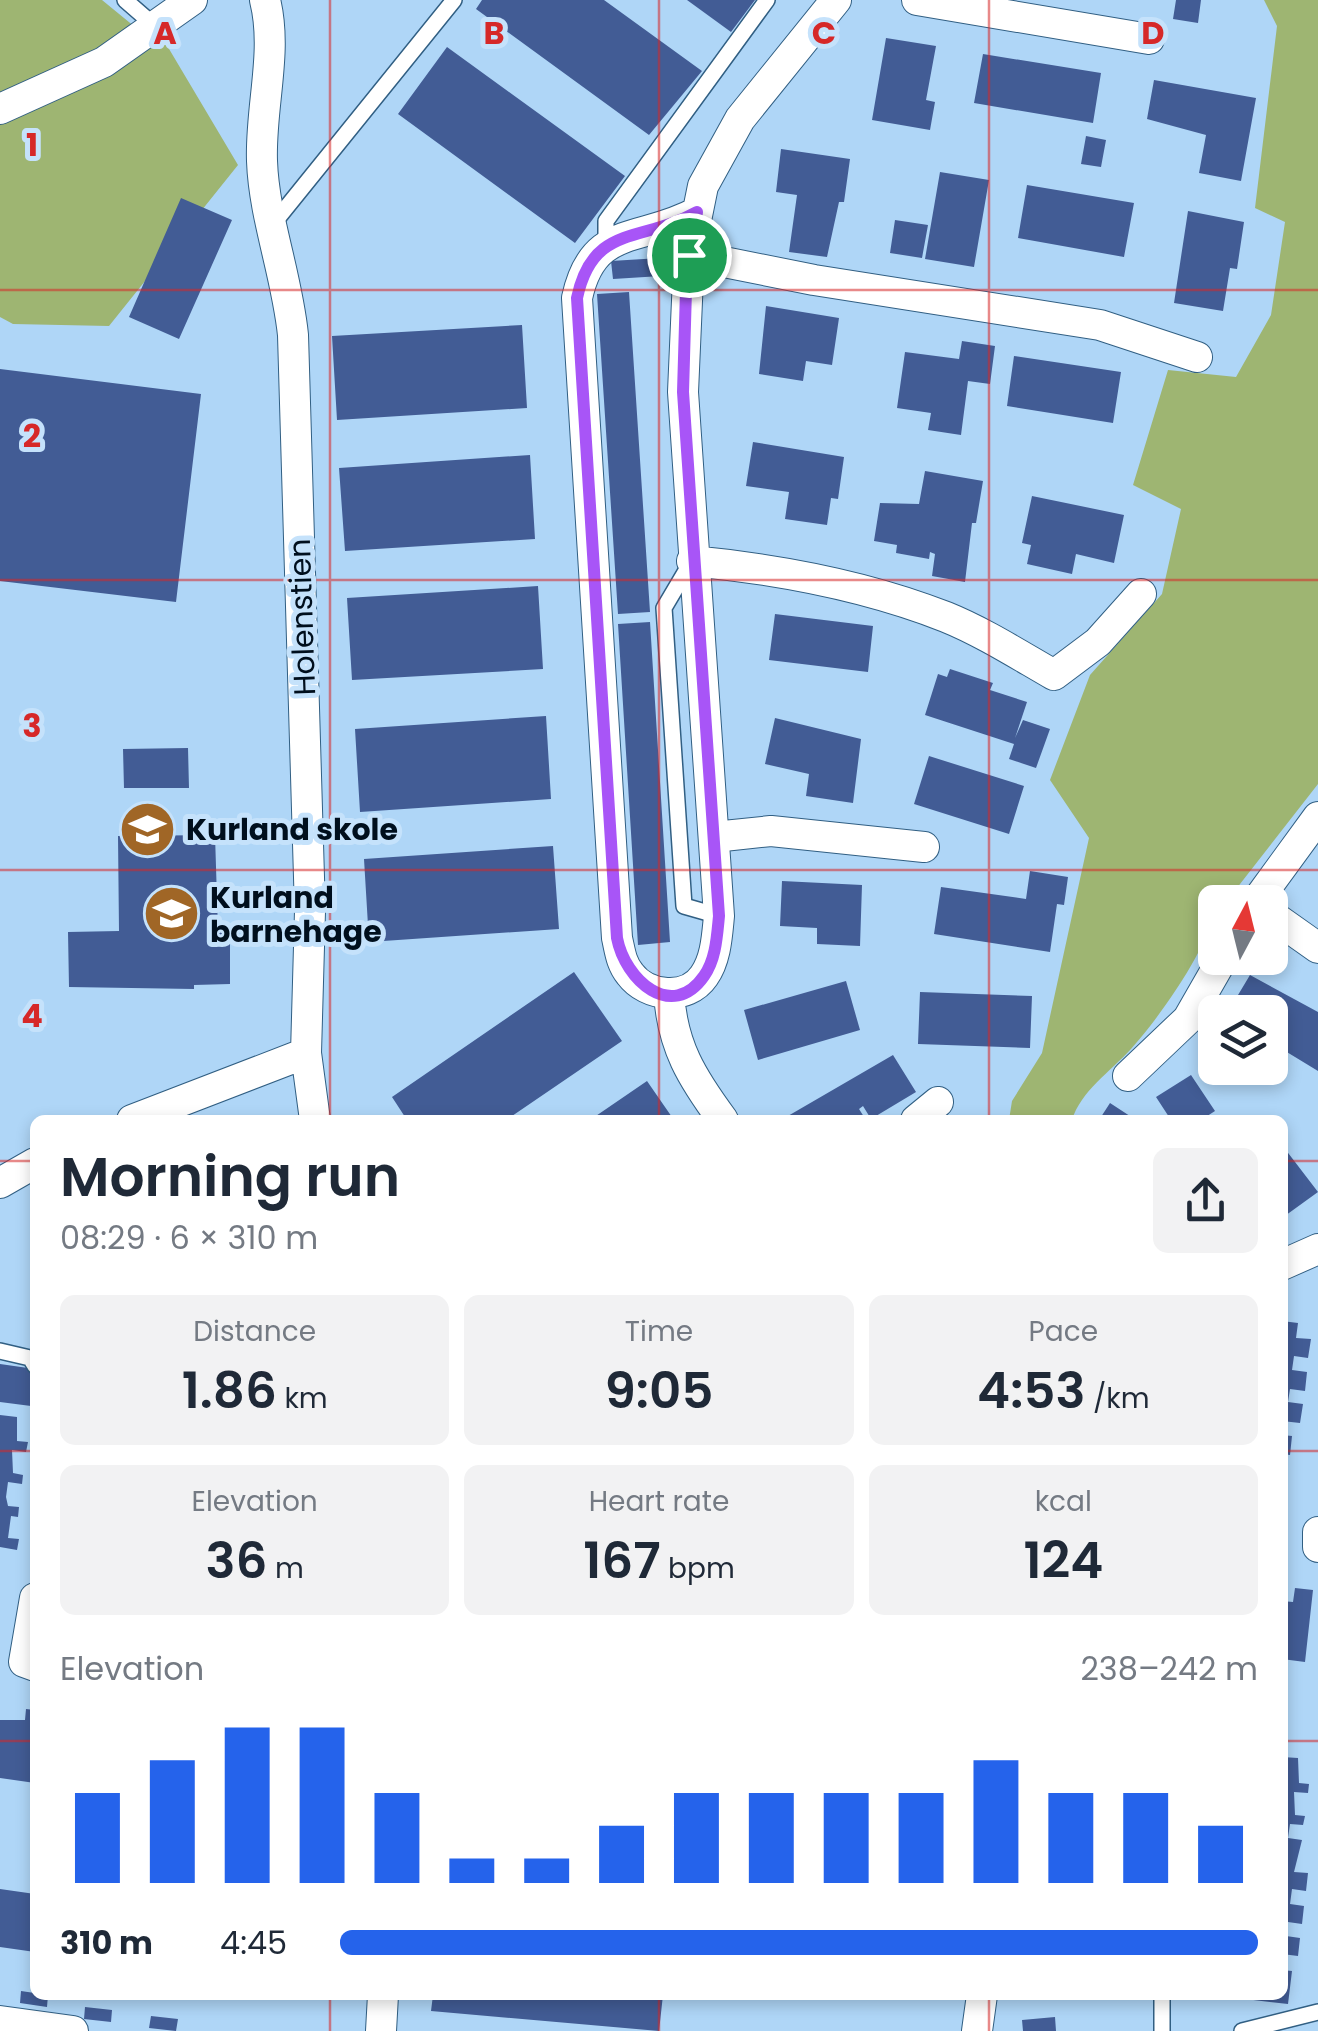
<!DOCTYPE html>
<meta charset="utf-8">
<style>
body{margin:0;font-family:Poppins,sans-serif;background:#f2f2f3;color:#1f2937;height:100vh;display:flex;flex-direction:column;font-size:38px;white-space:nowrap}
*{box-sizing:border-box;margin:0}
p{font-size:32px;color:#747a83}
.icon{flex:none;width:55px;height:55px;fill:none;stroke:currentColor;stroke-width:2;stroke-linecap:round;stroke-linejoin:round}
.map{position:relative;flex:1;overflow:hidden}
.details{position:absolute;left:30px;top:1115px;width:1258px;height:885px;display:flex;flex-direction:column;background:#fff;border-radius:15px;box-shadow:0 5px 15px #0003}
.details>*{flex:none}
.needle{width:65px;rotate:7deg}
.tools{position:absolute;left:1198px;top:885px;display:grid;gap:20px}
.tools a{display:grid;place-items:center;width:90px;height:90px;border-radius:15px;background:#fff;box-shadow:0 5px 15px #0003;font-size:50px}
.pin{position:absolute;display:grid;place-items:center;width:85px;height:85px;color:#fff;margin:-42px;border:5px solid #fff;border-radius:50%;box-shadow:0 2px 10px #0007}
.round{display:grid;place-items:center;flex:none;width:105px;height:105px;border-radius:15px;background:#f2f2f3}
.head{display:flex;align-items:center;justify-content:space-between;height:170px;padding:0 30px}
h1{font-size:55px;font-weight:600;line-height:75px}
.stats{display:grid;grid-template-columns:repeat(3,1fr);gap:15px;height:170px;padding:10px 30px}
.stats div{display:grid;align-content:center;border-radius:15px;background:#f2f2f3;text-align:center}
.stats b{font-size:50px;font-weight:600}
.stats small{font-size:28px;font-weight:400}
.stats p{font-size:28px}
.chart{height:280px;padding:20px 30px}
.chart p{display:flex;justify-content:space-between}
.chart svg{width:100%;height:180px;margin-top:10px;stroke:#2563eb;stroke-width:6}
ul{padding:0 30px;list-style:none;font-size:32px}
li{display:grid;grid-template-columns:160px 120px 1fr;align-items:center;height:75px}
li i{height:25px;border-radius:12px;background:#2563eb}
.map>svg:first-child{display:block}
.green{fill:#9eb572}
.building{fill:#425c95}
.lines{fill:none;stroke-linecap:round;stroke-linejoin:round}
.service-casing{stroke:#315f83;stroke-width:18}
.minor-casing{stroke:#315f83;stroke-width:32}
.service{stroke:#fff;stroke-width:15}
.minor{stroke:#fff;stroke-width:30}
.route-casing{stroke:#fff;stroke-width:20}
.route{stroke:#a855f7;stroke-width:12}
.grid{fill:none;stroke:#d62828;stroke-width:2.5;stroke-opacity:0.55}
.labels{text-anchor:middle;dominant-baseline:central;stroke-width:10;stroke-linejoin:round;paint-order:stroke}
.street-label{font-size:30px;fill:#000f1d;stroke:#c5e2fb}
.poi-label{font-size:30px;font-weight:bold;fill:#000f1d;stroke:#c5e2fb;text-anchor:start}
.grid-label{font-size:32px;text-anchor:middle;font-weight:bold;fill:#d62828;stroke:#c5e2fb;stroke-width:10;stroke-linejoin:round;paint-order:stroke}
</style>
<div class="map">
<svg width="1318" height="2031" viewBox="0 0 1318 2031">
<rect width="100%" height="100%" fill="#afd6f7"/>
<path class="green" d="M 0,0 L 102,0 L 135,27 L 156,27 L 238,165 L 109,326 L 13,324 L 0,317 Z
M 1264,0 L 1318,0 L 1318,784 L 1226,902 L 1215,902 C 1215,941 1158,1019 1131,1049 C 1110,1072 1081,1091 1072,1120 L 1009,1120 L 1012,1101 L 1042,1053 L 1089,838 L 1050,780 L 1090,675 L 1162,594 L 1181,509 L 1133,485 L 1168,370 L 1236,377 L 1271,315 L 1285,222 L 1255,208 L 1277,26 Z"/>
<path class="building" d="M 482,0 L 604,0 L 702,71 L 649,135 L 476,9 Z
M 687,0 L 755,0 L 731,32 Z
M 1176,0 L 1201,0 L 1198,23 L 1173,19 Z
M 886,38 L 936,46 L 926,100 L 935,102 L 930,130 L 872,120 Z
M 447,47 L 625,176 L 575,243 L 398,114 Z
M 983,54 L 1101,73 L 1093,123 L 974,103 Z
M 1154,80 L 1256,98 L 1241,181 L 1199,173 L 1206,135 L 1147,119 Z
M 1086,136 L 1106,140 L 1101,167 L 1081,164 Z
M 781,149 L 850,159 L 844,202 L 839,202 L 827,257 L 789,252 L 797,195 L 776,192 Z
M 940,172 L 989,180 L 974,267 L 925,259 Z
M 1027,185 L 1134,203 L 1124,257 L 1018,238 Z
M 181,198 L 232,220 L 179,339 L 129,317 Z
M 1188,211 L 1244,222 L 1237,269 L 1230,268 L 1223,311 L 1174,303 Z
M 895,220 L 928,225 L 922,258 L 890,253 Z
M 660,258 L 661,276 L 613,279 L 611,261 Z
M 629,292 L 650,612 L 618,614 L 597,294 Z
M 766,306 L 839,318 L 832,365 L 806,361 L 803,381 L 759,374 Z
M 522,325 L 527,408 L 337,420 L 332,336 Z
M 962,341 L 995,346 L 990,384 L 968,381 L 961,435 L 928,430 L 931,413 L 897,408 L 905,352 L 959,359 Z
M 1014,356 L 1121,372 L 1113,423 L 1007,406 Z
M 0,369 L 201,394 L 176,602 L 0,581 Z
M 753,442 L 844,457 L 838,499 L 831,498 L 827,525 L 785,519 L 789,492 L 746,486 Z
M 530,455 L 535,539 L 345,551 L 339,468 Z
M 925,471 L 983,481 L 976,523 L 972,523 L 965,582 L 932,576 L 935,554 L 930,552 L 929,559 L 896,553 L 897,545 L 874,541 L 880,503 L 919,504 Z
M 1032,496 L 1124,515 L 1114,563 L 1076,554 L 1072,574 L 1027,564 L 1031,545 L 1022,543 Z
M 538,586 L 543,669 L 352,680 L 347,598 Z
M 775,614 L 873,626 L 868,672 L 769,660 Z
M 650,622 L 670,942 L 638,945 L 618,624 Z
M 950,669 L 993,683 L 990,690 L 1027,702 L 1015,738 L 1023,720 L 1050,729 L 1036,768 L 1009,759 L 1014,744 L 925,715 L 938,674 L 947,677 Z
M 546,716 L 551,799 L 360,812 L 355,729 Z
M 775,718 L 861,739 L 853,803 L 806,796 L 809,774 L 765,764 Z
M 188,748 L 189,788 L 124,788 L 123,749 Z
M 929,756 L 1024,786 L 1009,834 L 914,804 Z
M 215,835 L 218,931 L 230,930 L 230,984 L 194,985 L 194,989 L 69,987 L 68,932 L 119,931 L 118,836 Z
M 553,846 L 559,929 L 369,942 L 364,859 Z
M 1030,871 L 1068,877 L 1064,905 L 1057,904 L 1050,952 L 934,934 L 941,887 L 1026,899 Z
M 782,881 L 862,885 L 860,946 L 817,944 L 817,928 L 780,926 Z
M 574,972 L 622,1041 L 506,1120 L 407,1120 L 392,1097 Z
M 1250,975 L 1318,1012 L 1318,1071 L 1272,1043 L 1277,1035 L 1270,1031 L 1270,1012 L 1244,1012 L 1232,1005 Z
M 846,981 L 860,1030 L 758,1060 L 744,1010 Z
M 920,992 L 1032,996 L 1030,1048 L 918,1044 Z
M 893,1055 L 916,1092 L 871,1119 L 863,1106 L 859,1109 L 866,1120 L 781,1120 Z
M 1191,1075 L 1215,1111 L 1201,1120 L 1171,1120 L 1156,1097 Z
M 647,1081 L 674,1120 L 590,1120 Z
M 1110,1103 L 1136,1120 L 1099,1120 Z
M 1282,1145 L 1318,1192 L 1282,1218 Z
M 1282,1321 L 1298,1323 L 1296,1338 L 1311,1339 L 1308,1358 L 1294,1356 L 1292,1370 L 1307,1372 L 1305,1391 L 1290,1389 L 1288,1402 L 1303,1404 L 1300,1423 L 1282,1421 Z
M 0,1364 L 35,1369 L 31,1406 L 0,1402 Z
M 0,1415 L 17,1417 L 17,1441 L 28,1442 L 26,1452 L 12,1450 L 13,1473 L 23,1475 L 22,1484 L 8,1482 L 6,1497 L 8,1506 L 19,1507 L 18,1517 L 11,1516 L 8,1538 L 19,1539 L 17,1550 L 0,1547 Z
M 1282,1435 L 1292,1436 L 1290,1455 L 1282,1454 Z
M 1295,1588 L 1313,1590 L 1305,1662 L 1282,1659 L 1282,1601 L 1293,1602 Z
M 26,1709 L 35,1710 L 35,1783 L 0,1778 L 0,1720 L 25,1720 Z
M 1282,1757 L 1298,1758 L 1299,1783 L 1309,1784 L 1308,1793 L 1294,1792 L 1295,1815 L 1305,1816 L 1303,1825 L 1290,1824 L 1288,1838 L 1302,1840 L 1294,1872 L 1308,1873 L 1306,1891 L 1292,1889 L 1290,1904 L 1304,1906 L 1302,1924 L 1288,1922 L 1286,1936 L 1300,1938 L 1298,1956 L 1282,1954 Z
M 0,1889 L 35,1894 L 35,1952 L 0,1947 Z
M 1282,1970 L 1292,1971 L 1288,2004 L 1245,1999 L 1245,1995 L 1282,1995 Z
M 21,1991 L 48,1995 L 47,2007 L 20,2003 Z
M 433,1995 L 663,1995 L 659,2031 L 431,2011 Z
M 85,2007 L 112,2010 L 111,2022 L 84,2019 Z
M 151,2016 L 178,2019 L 176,2031 L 149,2028 Z
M 1055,2017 L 1056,2031 L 1023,2031 L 1022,2020 Z"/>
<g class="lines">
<defs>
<path id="service" d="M 125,0 L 156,27
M 273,224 L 454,0
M 606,245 L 606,221 L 767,0
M 690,564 L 664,608 L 684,906 L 719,916
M 0,1351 L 30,1358 L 35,1366
M 1162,1995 L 1162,2031
M 1242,2031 L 1318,2012"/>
<path id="minor" d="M 917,0 L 1149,39
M 0,109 L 104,62 L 192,0
M 697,212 C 641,243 593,223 577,298 L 617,938 C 620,951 621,963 630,974 C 647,997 687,1001 704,976 C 716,959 717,936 719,916 L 683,392 L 689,255 L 703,186 L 740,119 L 836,0
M 689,255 L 814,280 L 1100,325 L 1197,357
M 692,561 C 776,569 867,586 946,617 C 983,632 1019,655 1054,675 L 1098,642 L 1141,594
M 714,837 L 771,831 L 924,847
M 1256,902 L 1318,817
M 1270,914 L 1318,948
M 669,993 C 672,1046 692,1078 723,1120
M 306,1053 L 315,1120
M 1128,1076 L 1188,1019 L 1223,958
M 132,1120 L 306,1053 L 310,911 L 293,335 C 287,275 264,218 262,161 C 260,107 278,52 265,0
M 916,1120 L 938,1102
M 0,1183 L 35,1163
M 1282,1265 L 1318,1249
M 1318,1532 L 1318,1547
M 35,1598 L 24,1662 L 35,1666
M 0,2021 L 73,2031
M 381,2031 L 383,1995
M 977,2031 L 982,1995"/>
</defs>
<use href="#service" class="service-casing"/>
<use href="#minor" class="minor-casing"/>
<use href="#service" class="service"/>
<use href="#minor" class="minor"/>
</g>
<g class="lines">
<defs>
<path id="route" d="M 697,212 L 686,290 L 683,392 L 719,916 C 717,936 716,959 704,976 C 672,1022 625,980 617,938 L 577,298 C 593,223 642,243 697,212 Z"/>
</defs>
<use href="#route" class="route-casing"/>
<use href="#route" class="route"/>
</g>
<path class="grid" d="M 330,0 L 330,1120M 659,0 L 659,1120M 989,0 L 989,1120M 0,290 L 1318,290M 0,580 L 1318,580M 0,870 L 1318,870M 0,1161 L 35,1161M 1282,1161 L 1318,1161M 0,1451 L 35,1451M 1282,1451 L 1318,1451M 0,1741 L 35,1741M 1282,1741 L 1318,1741M 330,1995 L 330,2031M 659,1995 L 659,2031M 989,1995 L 989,2031"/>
<defs>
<symbol id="school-disc" viewBox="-11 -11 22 22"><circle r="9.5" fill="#a06626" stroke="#c5e2fb"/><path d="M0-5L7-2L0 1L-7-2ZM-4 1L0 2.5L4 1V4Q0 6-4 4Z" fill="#fff"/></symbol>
</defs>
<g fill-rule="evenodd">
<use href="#school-disc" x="116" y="798" width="63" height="63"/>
<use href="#school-disc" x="140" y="882" width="63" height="63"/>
</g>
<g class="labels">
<g class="street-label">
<text transform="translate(302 617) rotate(-92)">Holenstien</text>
</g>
<g class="poi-label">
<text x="186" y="829">Kurland skole</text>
<text x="210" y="897">Kurland<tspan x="210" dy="34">barnehage</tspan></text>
</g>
</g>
<g class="grid-label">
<text x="165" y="44">A</text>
<text x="494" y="44">B</text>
<text x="824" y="44">C</text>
<text x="1153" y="44">D</text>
<text x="32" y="156">1</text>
<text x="32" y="447">2</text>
<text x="32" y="737">3</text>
<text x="32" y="1027">4</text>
</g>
</svg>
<div class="tools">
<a><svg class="needle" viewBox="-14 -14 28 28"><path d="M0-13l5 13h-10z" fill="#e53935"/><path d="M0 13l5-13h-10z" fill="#747a83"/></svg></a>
<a><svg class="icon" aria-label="layers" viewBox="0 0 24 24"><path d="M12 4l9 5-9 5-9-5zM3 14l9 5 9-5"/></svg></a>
</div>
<div class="pin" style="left:689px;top:255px;background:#1e9e55"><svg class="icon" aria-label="arrive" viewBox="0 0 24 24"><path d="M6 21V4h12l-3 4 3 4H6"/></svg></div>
<section class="details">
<div class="head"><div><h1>Morning run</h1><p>08:29 · 6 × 310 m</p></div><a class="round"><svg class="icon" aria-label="share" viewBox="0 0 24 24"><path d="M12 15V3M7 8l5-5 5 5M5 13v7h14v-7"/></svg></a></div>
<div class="stats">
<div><p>Distance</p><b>1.86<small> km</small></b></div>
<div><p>Time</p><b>9:05</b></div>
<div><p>Pace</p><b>4:53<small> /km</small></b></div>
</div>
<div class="stats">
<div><p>Elevation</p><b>36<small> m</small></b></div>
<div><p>Heart rate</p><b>167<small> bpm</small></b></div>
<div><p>kcal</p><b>124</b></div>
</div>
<div class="chart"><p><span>Elevation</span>238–242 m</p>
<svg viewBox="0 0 160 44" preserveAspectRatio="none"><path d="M5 44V22M15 44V14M25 44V6M35 44V6M45 44V22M55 44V38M65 44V38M75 44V30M85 44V22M95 44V22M105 44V22M115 44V22M125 44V14M135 44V22M145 44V22M155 44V30"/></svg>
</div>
<ul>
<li><b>310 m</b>4:45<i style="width:100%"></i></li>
</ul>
</section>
</div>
